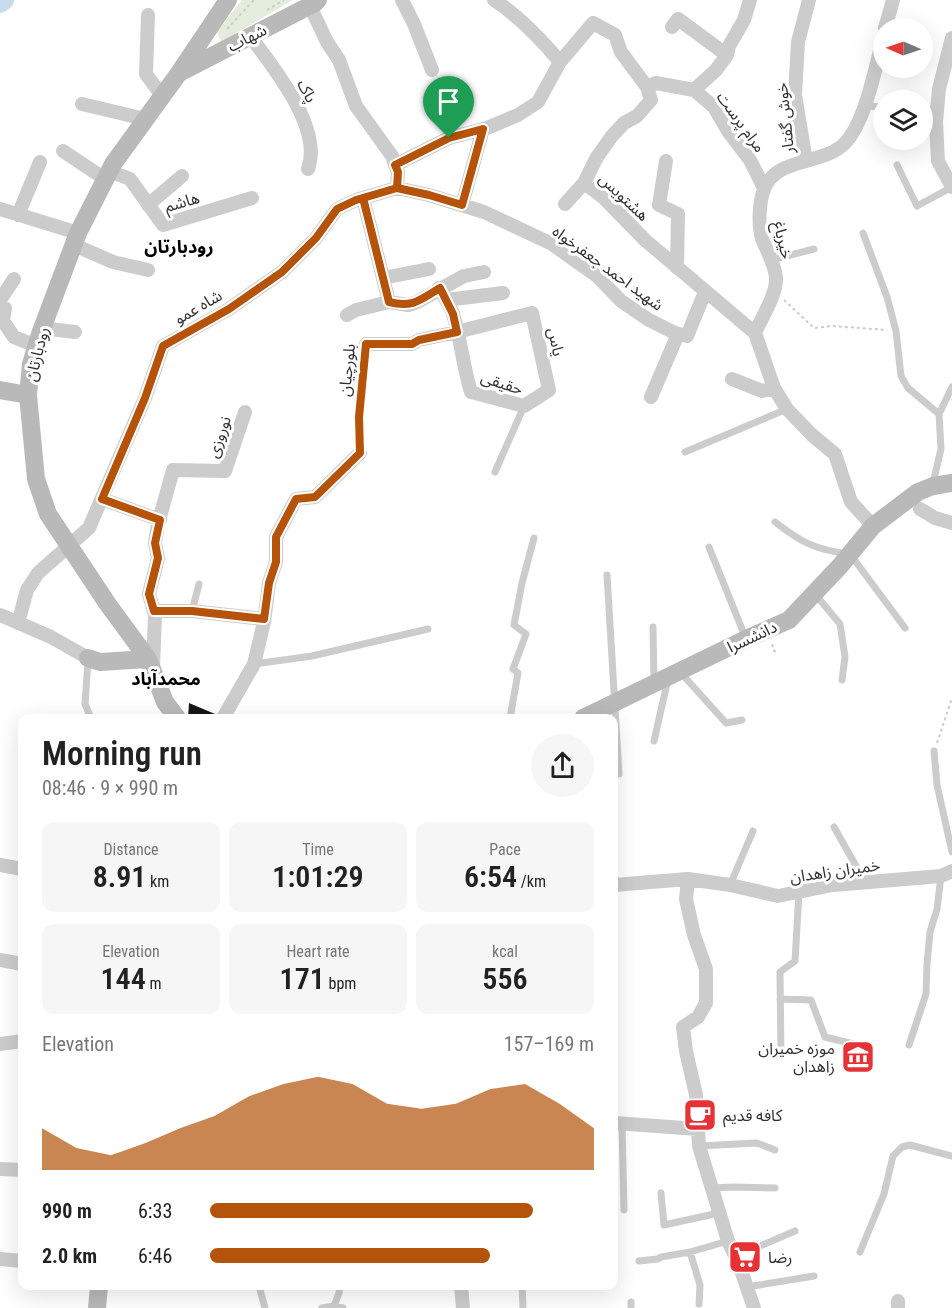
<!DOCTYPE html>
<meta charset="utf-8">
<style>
body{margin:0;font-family:"Roboto Condensed","Noto Sans Arabic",sans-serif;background:#f6f6f6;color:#222;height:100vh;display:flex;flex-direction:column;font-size:22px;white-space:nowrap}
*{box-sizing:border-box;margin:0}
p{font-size:20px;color:#767676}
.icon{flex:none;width:33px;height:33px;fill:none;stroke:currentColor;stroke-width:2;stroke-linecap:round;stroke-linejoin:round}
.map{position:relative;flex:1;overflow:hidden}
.drawer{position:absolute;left:18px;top:714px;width:600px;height:576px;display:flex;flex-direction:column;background:#fff;border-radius:12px;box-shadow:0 6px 24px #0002}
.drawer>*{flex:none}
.needle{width:39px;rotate:272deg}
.fabs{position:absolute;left:873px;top:18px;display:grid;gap:12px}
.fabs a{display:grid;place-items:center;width:60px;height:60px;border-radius:50%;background:#fff;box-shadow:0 6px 24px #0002;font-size:30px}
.pin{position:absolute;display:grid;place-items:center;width:51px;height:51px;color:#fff;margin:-62px -26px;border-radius:50% 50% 50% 0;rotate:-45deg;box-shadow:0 0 6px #0007}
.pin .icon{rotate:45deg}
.round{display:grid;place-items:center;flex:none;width:63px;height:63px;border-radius:32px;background:#f6f6f6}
.headline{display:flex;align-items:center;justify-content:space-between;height:102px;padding:0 24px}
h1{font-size:33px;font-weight:600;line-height:45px}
.figures{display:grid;grid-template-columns:repeat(3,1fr);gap:9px;height:102px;padding:6px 24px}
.figures div{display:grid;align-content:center;border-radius:12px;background:#f6f6f6;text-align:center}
.figures b{font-size:30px;font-weight:600}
.figures small{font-size:16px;font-weight:400}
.figures p{font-size:16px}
.chart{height:168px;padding:12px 24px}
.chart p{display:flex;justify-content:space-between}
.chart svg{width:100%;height:108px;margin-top:6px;fill:#b45309;opacity:.7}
ul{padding:0 24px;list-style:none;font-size:20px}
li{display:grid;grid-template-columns:96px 72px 1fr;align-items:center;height:45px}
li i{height:15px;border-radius:8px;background:#b45309}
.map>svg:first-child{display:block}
.green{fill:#e4ecdd}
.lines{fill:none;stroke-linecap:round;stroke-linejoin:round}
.river{stroke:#c9dcec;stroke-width:20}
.building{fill:#161616}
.path{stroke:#ccc;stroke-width:2;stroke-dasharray:3 3;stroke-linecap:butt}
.lane{stroke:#ccc;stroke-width:7}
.street{stroke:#ccc;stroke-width:14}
.secondary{stroke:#b9b9b9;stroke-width:18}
.route-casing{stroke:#fff;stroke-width:12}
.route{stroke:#b45309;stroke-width:8}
.labels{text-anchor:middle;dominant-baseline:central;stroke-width:6;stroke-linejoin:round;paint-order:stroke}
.street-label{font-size:16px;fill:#2f2f2f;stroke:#fff}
.poi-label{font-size:16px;fill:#2f2f2f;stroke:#fff;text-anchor:start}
.neighbourhood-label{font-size:18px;font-weight:bold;fill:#000;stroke:#fff}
</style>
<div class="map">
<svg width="952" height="1308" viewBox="0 0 952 1308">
<rect width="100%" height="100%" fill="#fff"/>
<path class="green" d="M 242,0 L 293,0 L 221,42 L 217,32 Z"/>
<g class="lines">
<path class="river" d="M 0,3 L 4,0"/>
</g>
<path class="building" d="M 189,703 L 215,714 L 214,718 L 188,718 Z"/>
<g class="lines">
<path class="path" d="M 267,10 L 284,0
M 227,29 L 254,0
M 784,300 L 814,328 L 832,326 L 887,330
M 360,441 L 359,417 L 365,357
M 772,644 L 776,655
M 937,743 L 952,698"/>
<path class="lane" d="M 865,106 L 884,107
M 922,109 L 937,110
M 897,165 L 917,206 L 952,187
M 863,233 L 887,297 L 896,331 L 901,376 L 908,388 L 939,414 L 941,449 L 933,483
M 771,260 L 814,249
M 939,414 L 952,387
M 685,452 L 787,409
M 495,472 L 524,406
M 775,522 C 802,543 816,550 850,554 L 905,628
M 709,547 L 746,639
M 607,575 L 619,774
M 815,594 L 840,624 L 845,657 L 842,680
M 192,611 L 199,584
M 653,627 L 654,682
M 88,660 L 85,704 L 91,718
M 254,664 L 312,656 L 428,629
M 681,673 L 726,723 L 742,720
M 510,718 L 518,673 L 513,669 L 526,634 L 514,625 L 522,583 L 534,538
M 654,741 L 668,679
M 934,751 L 937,785 L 952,852
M 834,827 L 865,882
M 730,885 L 753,831
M 780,999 L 811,1000 L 825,1037 L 870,1048
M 909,1045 L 926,994 L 927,964 L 930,932 L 937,909 L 941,876
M 781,1055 L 780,972 L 795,961 L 799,892
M 622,1123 L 624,1210
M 699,1146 L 757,1143 L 775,1150
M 711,1188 L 734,1187 L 775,1188
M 661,1193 L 664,1225 L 719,1213
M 690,1252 L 700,1285 L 699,1304
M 860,1252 L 884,1194 L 893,1156 L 902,1147 L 910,1145 L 952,1156
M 735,1257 L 795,1231
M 639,1261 L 658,1259 L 661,1257 L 690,1252 L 728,1241
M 259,1286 L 265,1308
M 522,1286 L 523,1308
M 747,1287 L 814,1276
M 631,1302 L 631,1308
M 334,1306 L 339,1293 L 340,1286
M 322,1308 L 334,1306 L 343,1308"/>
<path class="street" d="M 402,0 L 414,24 L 432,70
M 494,0 C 520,17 540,38 560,62
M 310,6 L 327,42 L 339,60 L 356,106 L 392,156 L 398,172 L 397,188
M 148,15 L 146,74 L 162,96
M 672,27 L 678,19 L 727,55
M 885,28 L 893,0
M 250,36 C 274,68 323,128 308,169
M 647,87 L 656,83 L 694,90 L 714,107 L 728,131 L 750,160 L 764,188
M 694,90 L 716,70 L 727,55 L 729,46 L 744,20 L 750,0
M 82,104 L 145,119
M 63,151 L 105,179
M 666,161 L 659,205 L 678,214 L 677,268
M 806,161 L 795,95 L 798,42 L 809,0
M 395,165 L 449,138 L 487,128 L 518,115 L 538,102 L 560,62 L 593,23 L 615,35 L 621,52 L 647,87 L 651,100 L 637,116 L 624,123 L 612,136 L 597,157 L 584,183 L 565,204
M 109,171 L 130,179 L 163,225 L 252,198
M 584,183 L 604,198 L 645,240 L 755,333 L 774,388 L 787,409 L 812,435 L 835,454 L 851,502 L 873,526
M 952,187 L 938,161 L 936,122 L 939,89 L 952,38
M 148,205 L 182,176
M 462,205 L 483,129
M 0,209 L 78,233
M 18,215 L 40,162
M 74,245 L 113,262 L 148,270
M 383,278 L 429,269
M 0,300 L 14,279
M 446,300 L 503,293
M 389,302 L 408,305 L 417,302 L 464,276 L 484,272
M 0,304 L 5,308 L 3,321 L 14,337 L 36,346
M 347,315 L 356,310 L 389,302 L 363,198
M 42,328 L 75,332
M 755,333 C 761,319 777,294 776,278 C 775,264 767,251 762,239 C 758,225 759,203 764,189 C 777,156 823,166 845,143 C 866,121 876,64 884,35
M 366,344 L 412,344 L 419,340 L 457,332 L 532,313 L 549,390 L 524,406 L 471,392 C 463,367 461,339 453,314 C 450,305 444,296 439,288
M 732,379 L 762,391 L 774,388
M 651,397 L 678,334
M 102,499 L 160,520
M 920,509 L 935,518 L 952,523
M 154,611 L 192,611 L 264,619
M 0,615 L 51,637 L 88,658
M 18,623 L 27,590 L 38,573 L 89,528 L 145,398 L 163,346 L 229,309 L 282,272 L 316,238 L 337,209 L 356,200 L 397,188 L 429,195 L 484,212 L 552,244 L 597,276 L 621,301 L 649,320 L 675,333 L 687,336 L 705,292
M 153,668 L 155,615 L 149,594 L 158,558 L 155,543 L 158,524 L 173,470 L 225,471 L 245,412
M 223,718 L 254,664 L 264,622 L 269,583 L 276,562 L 276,537 L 296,499 L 315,497 L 360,453
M 0,865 L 22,869
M 688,879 L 686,899 L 694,935 L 706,969 L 706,1003 L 698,1017 L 683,1027 L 686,1051 L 696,1095 L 699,1146 L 728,1241 L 739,1264 L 754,1308
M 614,885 L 688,879 L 730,885 L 778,896 L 833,885 L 941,876 L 952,871
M 0,960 L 22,964
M 0,1044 L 22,1041
M 614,1123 L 698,1129
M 0,1169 L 22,1170
M 0,1259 L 22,1261
M 461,1286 L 463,1308
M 898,1308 L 898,1301"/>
<path class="secondary" d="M 181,72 L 315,3 L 318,0
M 0,390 L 28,395
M 88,658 L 100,662 L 148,659
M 177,718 L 165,702 L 148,659 L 107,603 L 48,514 L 36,479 L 28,395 L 31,364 L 40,334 L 78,233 L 113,164 L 179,73 L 228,0
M 583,718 L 746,639 L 789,620 L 840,566 L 873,526 L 918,492 L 933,486 L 952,483
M 97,1308 L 99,1286"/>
</g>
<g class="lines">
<defs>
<path id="route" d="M 449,138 L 395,165 L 398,172 L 397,188 L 356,200 L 337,209 L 316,238 L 282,272 L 229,309 L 163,346 L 145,398 L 102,499 L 160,520 L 155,543 L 158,558 L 149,594 L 154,611 L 192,611 L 264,619 L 269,583 L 276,562 L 276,537 L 296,499 L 315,497 L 360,453 L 359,417 L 366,344 L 412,344 L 419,340 L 457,332 L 453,314 L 440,288 C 420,300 413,308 389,302 L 363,198 L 397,188 L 429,195 L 462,205 L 483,129 L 449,138"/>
</defs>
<use href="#route" class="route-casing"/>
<use href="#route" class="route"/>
</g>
<defs>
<symbol id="museum-square" viewBox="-11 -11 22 22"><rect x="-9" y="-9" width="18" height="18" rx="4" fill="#e63234" stroke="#fff"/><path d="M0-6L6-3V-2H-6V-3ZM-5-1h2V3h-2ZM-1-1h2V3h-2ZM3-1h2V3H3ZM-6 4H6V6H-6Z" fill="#fff"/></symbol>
<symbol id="cafe-square" viewBox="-11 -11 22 22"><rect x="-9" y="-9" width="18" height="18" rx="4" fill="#e63234" stroke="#fff"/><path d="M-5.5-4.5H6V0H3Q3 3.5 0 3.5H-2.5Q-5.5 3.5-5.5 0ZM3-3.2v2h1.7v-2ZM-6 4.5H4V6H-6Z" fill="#fff"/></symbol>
<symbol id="supermarket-square" viewBox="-11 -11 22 22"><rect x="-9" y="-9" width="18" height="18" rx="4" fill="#e63234" stroke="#fff"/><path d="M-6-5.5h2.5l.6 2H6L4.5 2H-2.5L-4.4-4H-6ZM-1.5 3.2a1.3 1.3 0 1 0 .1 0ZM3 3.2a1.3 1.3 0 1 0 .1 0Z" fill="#fff"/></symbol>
</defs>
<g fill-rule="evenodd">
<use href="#museum-square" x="839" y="1038" width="38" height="38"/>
<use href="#cafe-square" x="681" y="1096" width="38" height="38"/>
<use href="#supermarket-square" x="726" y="1238" width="38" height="38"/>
</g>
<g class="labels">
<g class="street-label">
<text transform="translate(247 38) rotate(-27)">شهاب</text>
<text transform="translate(307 91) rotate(62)">پاک</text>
<text transform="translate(785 118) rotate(-96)">خوش گفتار</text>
<text transform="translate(741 122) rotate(54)">مرام پرست</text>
<text transform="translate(624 197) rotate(43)">هشتویس</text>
<text transform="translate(182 202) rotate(-16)">هاشم</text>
<text transform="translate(783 240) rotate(76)">خیرباغ</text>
<text transform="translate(608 268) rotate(36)">شهید احمد جعفرخواه</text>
<text transform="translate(198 307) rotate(-30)">شاه عمو</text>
<text transform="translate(556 342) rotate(78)">یاس</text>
<text transform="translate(37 354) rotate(-76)">رودبارتان</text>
<text transform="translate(347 370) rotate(-84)">بلورچیان</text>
<text transform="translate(502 383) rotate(18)">حقیقی</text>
<text transform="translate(219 437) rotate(-71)">نوروزی</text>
<text transform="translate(752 637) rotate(-25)">دانشسرا</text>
<text transform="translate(835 871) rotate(-8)">خمیران زاهدان</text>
</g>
<g class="poi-label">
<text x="835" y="1048" text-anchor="end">موزه خمیران<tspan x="835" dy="18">زاهدان</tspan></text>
<text x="723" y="1115">کافه قدیم</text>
<text x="768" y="1257">رضا</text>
</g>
<g class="neighbourhood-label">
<text x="179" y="246">رودبارتان</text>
<text x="166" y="678">محمدآباد</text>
</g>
</g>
</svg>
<div class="fabs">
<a><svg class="needle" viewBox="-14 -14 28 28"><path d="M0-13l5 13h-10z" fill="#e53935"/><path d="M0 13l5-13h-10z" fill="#767676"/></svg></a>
<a><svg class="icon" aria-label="layers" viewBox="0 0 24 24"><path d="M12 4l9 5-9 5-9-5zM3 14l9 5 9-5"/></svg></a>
</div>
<div class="pin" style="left:449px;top:138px;background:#1e9e55"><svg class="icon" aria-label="arrive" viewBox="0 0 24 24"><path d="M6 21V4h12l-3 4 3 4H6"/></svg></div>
<section class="drawer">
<div class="headline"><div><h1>Morning run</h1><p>08:46 · 9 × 990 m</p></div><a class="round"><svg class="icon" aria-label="share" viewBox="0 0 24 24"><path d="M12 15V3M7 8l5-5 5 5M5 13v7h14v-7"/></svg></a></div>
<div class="figures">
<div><p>Distance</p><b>8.91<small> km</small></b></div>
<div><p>Time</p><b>1:01:29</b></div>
<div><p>Pace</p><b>6:54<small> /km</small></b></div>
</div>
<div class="figures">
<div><p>Elevation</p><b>144<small> m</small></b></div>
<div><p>Heart rate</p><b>171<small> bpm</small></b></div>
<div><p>kcal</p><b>556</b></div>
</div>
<div class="chart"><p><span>Elevation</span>157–169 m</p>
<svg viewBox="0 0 160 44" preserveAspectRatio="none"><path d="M0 44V27L10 35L20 38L30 33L40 27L50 22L60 14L70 9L80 6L90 9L100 17L110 19L120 17L130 11L140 9L150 17L160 27V44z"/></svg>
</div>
<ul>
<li><b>990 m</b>6:33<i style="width:84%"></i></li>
<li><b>2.0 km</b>6:46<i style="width:73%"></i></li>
</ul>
</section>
</div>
